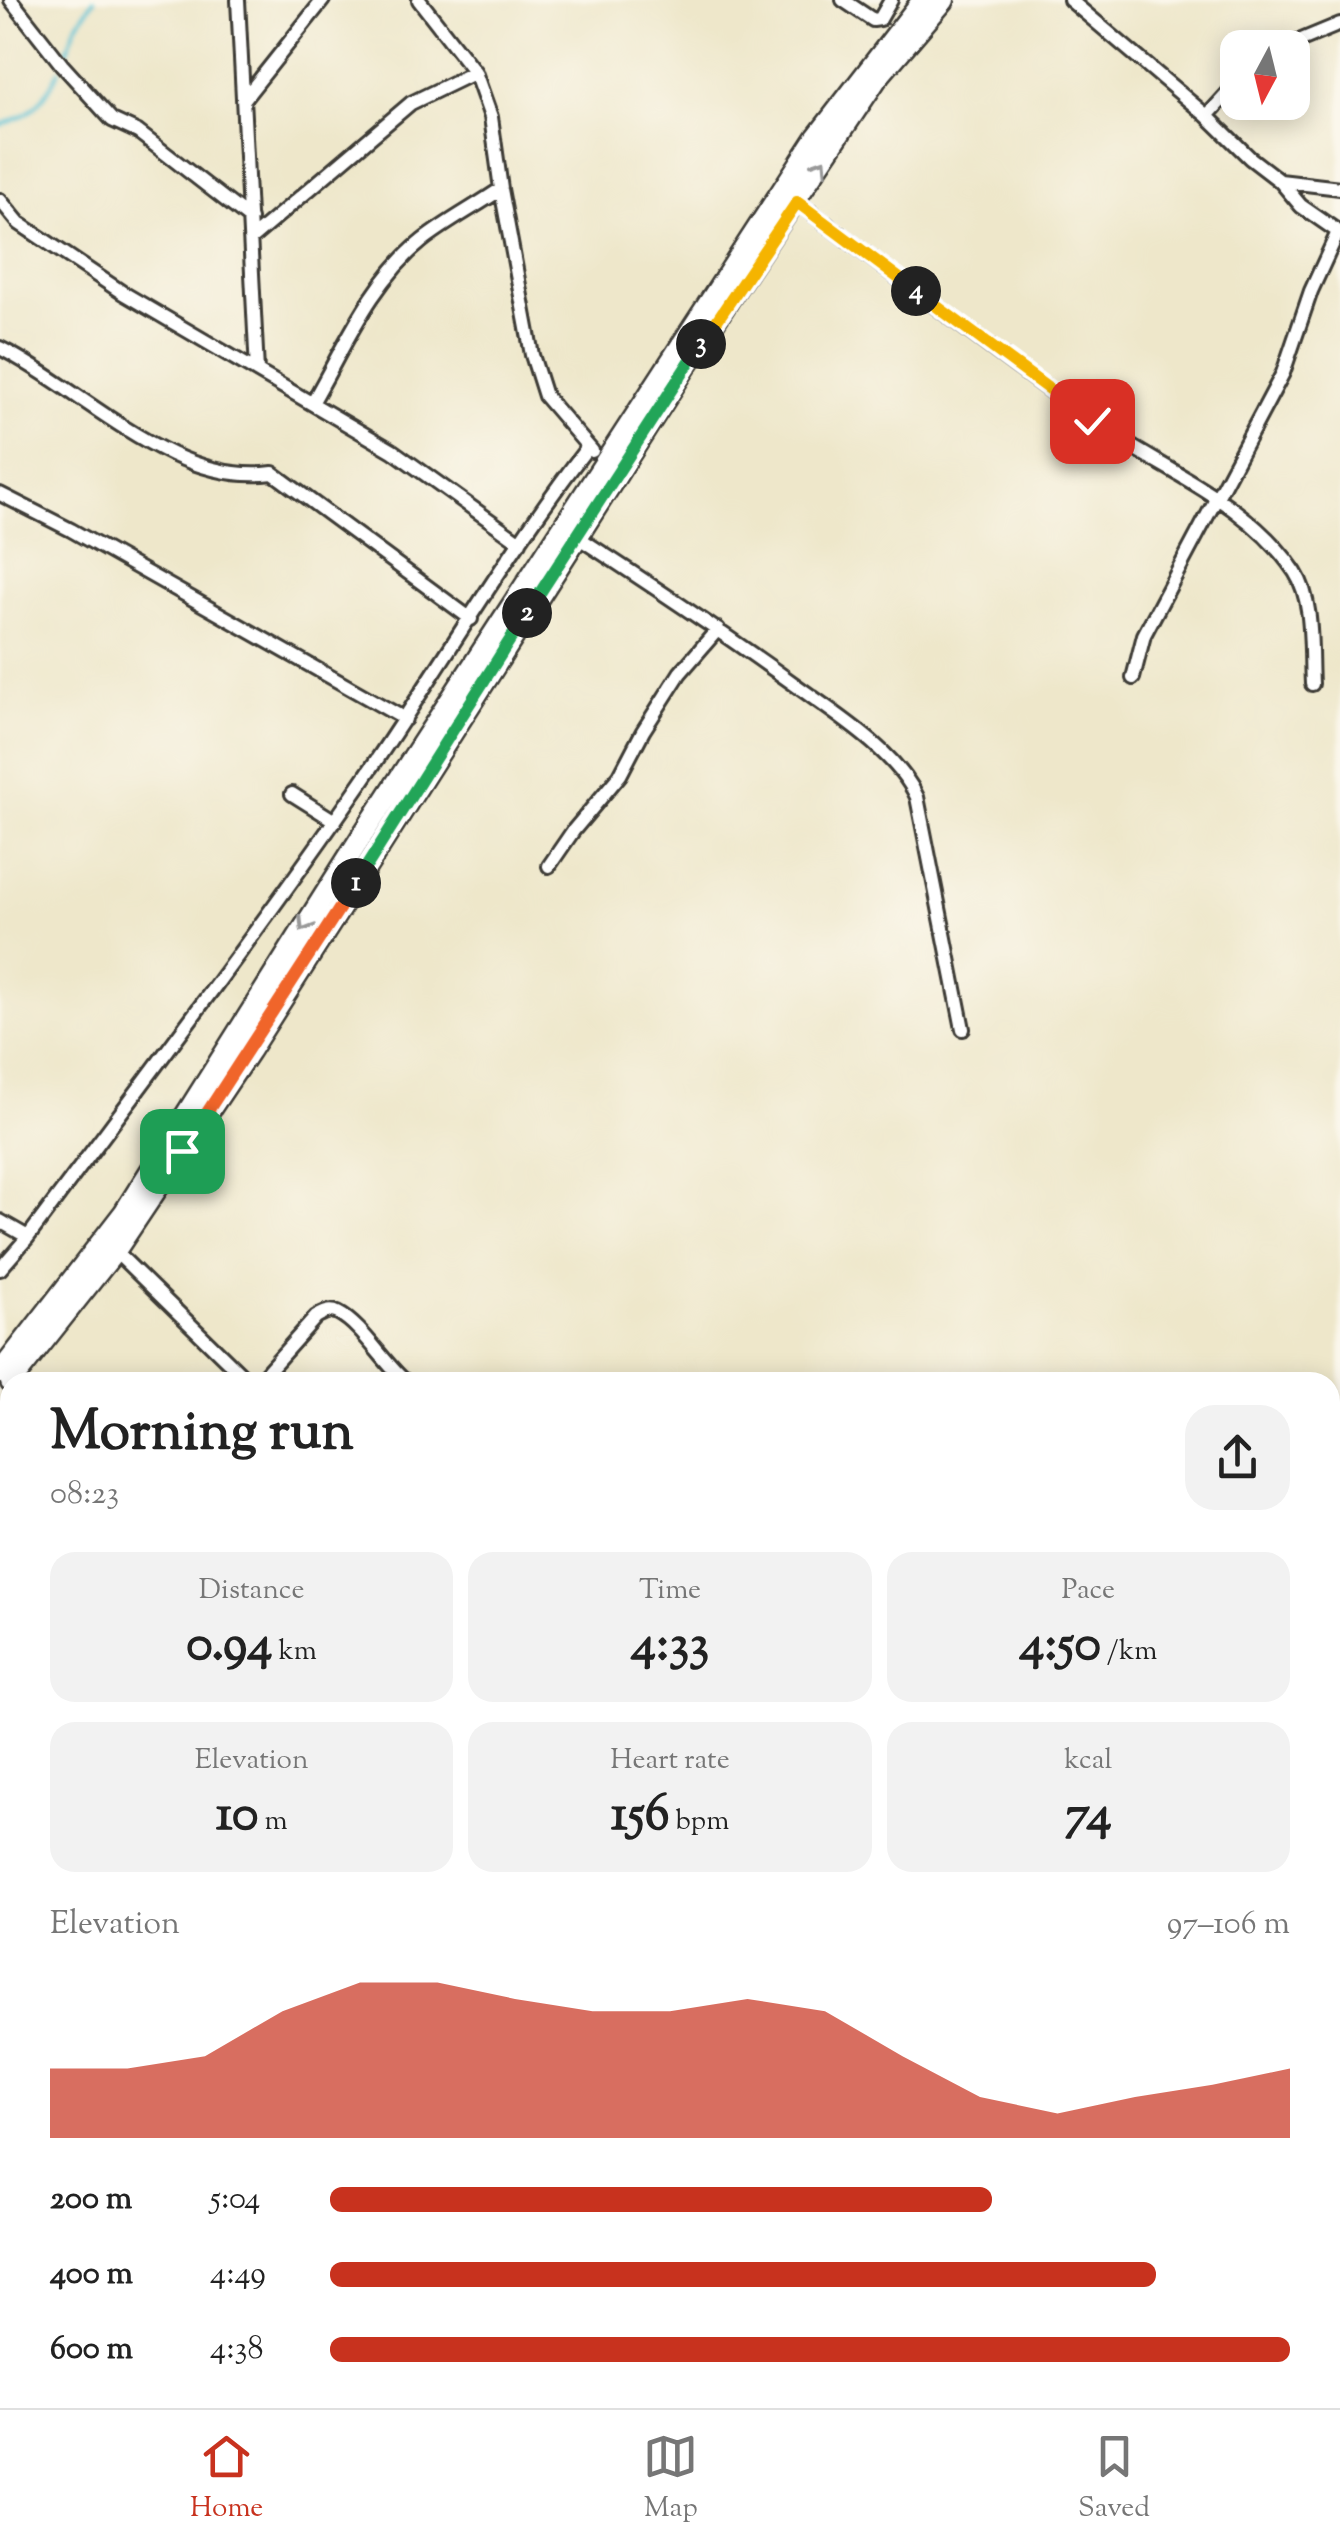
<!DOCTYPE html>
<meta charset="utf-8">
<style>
body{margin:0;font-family:"Sorts Mill Goudy",serif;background:#f2f2f2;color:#222;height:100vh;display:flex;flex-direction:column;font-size:38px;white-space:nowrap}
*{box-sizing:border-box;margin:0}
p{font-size:32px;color:#767676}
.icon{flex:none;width:55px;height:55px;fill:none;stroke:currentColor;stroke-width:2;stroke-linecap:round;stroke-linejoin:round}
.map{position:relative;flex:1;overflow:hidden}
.details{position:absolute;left:0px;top:1372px;width:1340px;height:1038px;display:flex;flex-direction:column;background:#fff;border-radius:30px 30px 0 0;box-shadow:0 5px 25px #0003}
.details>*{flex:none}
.needle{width:65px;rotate:187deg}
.tools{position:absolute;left:1220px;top:30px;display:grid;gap:20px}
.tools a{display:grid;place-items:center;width:90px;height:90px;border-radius:20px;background:#fff;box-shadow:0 5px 25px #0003;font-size:50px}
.pin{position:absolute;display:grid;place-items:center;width:85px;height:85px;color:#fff;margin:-42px;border-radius:20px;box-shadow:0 5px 15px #0006}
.km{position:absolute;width:50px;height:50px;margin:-25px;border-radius:50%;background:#222;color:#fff;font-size:28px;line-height:50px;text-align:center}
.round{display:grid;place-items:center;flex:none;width:105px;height:105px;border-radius:30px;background:#f2f2f2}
.overview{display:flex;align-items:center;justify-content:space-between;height:170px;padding:0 50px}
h1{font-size:55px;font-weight:800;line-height:75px}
.figures{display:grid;grid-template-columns:repeat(3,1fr);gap:15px;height:170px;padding:10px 50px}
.figures div{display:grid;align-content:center;border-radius:25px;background:#f2f2f2;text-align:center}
.figures b{font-size:50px;font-weight:800}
.figures small{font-size:28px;font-weight:400}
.figures p{font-size:28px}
.chart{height:280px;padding:20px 50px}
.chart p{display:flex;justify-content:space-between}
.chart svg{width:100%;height:180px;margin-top:10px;fill:#c8321e;opacity:.7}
ul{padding:0 50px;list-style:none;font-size:32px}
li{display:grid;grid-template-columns:160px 120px 1fr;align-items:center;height:75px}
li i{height:25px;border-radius:12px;background:#c8321e}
.menu{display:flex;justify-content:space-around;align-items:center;height:140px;border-top:2px solid #e0e0e0;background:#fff;font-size:28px;color:#767676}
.menu a{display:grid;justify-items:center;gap:5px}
.menu .active{color:#c8321e}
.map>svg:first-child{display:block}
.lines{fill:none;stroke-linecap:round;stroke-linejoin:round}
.stream{stroke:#59c2d5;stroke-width:4}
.minor-casing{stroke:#3c3a36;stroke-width:18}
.primary-casing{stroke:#3c3a36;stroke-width:25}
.minor{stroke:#fff;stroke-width:12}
.primary{stroke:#fff;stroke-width:20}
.rail{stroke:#1c1c1c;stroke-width:4}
.oneway{stroke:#999}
.split-1-casing{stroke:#fff;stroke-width:20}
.split-2-casing{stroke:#fff;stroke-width:20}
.split-3-casing{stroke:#fff;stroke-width:20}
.split-4-casing{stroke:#fff;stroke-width:20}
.split-5-casing{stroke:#fff;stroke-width:20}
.split-1{stroke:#f0652b;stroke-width:12}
.split-2{stroke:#22a559;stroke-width:12}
.split-3{stroke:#22a559;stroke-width:12}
.split-4{stroke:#f5b400;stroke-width:12}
.split-5{stroke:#f5b400;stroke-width:12}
</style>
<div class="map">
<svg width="1340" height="2408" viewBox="0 0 1340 2408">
<rect width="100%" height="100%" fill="#fbf7ec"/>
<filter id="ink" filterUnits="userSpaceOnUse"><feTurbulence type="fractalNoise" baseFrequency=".01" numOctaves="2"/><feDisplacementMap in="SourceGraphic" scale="20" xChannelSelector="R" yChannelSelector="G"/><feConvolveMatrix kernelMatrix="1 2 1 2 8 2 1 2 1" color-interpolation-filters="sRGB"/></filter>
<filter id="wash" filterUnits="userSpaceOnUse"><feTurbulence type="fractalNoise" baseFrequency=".0048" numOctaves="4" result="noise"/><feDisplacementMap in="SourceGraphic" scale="40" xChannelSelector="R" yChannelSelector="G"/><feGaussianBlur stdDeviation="2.25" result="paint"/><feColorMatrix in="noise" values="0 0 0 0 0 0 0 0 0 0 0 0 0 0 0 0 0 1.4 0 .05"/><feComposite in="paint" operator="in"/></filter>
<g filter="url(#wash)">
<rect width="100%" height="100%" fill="#eee7ca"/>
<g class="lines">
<path class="stream" d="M 63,62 L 76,26 L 94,0
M 0,125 C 34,115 44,101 59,70"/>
</g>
</g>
<g filter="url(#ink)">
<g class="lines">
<defs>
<path id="minor" d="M 11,0 L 62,65 L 112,120 L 138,132 L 250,219
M 238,0 L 257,371
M 419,0 L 475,72 L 491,117 L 501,189 L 532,355 L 545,396 L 592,451
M 843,0 L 873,20 L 880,19 L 891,0
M 1070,0 L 1207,116 L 1250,158 L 1280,181 L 1301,206 L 1340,233
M 1282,48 L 1340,24
M 245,98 L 323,0
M 1207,116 L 1238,82
M 1280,181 L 1340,188
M 0,200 L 19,223 L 123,293 L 393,451 L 520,542
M 797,202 C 894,275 991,349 1090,420 C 1159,469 1246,499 1295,572 C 1314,601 1310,650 1312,684
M 251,239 L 411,103 L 475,72
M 0,348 C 84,390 173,487 273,473 L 471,619
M 312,403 C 344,348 371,282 422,241 C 446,222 475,207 501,189
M 0,494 L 71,530 L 405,719
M 576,536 C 650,584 722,632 794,684 C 834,713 896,751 917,797 L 963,1029
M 1133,678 L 1144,635 L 1283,373 L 1311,291 L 1338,232
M 292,794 L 335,821
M 549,866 L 573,831 L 620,775 L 643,731 L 680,673 L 718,629
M 0,1221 L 28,1237
M 115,1251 L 249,1382
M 0,1269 L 28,1237 C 141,1085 256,935 363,780 C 439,670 506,553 587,448
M 258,1382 L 316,1317 C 323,1313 330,1309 338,1313 C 362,1325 384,1364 406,1382
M 0,1707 L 10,1712
M 0,1852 L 10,1858
M 0,2208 L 10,2186
M 0,2309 L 10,2315
M 0,2321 L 10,2333
M 69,2400 L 77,2408
M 248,2400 L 266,2408
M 429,2400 L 436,2408
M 136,2408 L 144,2400
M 1114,2408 L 1123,2400
M 1228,2408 L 1235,2400
M 1328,2408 L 1333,2392 L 1330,2378"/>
<path id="primary" d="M 0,1373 L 124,1213 L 362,836 L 817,137 L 923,0
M 11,1382 L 115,1251 L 249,1051 L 736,288 L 877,78 L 944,0"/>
</defs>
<use href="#minor" class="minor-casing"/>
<use href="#primary" class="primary-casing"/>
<use href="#minor" class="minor"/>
<use href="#primary" class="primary"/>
<path class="rail" d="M 1330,1651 L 1340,1631
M 520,2408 L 537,2400"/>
</g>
<defs><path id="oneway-chevron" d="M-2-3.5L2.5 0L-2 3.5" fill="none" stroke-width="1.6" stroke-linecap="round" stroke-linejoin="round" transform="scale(2.5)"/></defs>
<g class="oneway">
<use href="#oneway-chevron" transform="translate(821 165) rotate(-57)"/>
<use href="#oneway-chevron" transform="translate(305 925) rotate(122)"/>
</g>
</g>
<g class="lines" filter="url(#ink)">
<defs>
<path id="split-1" d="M 182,1151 L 356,883"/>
<path id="split-2" d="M 356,883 L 527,613"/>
<path id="split-3" d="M 527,613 L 701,344"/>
<path id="split-4" d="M 701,344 L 797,202 L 916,291"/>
<path id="split-5" d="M 916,291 L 1092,421"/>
</defs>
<use href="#split-1" class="split-1-casing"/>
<use href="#split-2" class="split-2-casing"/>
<use href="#split-3" class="split-3-casing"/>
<use href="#split-4" class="split-4-casing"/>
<use href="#split-5" class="split-5-casing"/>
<use href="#split-1" class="split-1"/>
<use href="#split-2" class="split-2"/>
<use href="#split-3" class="split-3"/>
<use href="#split-4" class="split-4"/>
<use href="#split-5" class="split-5"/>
</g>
</svg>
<div class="tools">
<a><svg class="needle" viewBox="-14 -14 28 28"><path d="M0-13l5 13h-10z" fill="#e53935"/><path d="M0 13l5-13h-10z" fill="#767676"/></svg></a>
</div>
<div class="pin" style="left:182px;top:1151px;background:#1e9e55"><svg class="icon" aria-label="arrive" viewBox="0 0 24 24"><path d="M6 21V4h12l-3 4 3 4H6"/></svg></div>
<div class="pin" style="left:1092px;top:421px;background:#d93025"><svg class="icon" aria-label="check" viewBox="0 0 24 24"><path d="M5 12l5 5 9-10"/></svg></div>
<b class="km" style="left:356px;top:883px">1</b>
<b class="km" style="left:527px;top:613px">2</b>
<b class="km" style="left:701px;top:344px">3</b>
<b class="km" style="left:916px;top:291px">4</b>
<section class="details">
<div class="overview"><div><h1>Morning run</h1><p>08:23</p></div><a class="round"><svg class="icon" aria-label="share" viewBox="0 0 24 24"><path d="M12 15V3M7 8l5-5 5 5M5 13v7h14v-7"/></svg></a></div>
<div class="figures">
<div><p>Distance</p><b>0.94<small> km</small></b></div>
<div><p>Time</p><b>4:33</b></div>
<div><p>Pace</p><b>4:50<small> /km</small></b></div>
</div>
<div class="figures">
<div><p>Elevation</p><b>10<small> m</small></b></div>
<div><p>Heart rate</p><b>156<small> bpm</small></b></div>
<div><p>kcal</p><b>74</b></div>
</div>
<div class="chart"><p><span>Elevation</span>97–106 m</p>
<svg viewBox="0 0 160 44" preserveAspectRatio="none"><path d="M0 44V27L10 27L20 24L30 13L40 6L50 6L60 10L70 13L80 13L90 10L100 13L110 24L120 34L130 38L140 34L150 31L160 27V44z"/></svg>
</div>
<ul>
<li><b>200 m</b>5:04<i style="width:69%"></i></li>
<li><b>400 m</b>4:49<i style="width:86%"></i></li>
<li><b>600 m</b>4:38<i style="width:100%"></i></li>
</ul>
</section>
</div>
<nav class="menu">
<a class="active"><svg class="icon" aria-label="home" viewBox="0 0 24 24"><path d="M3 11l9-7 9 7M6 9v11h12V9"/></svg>Home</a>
<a><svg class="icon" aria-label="map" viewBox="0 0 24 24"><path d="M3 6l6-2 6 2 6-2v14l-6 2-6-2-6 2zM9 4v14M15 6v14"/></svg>Map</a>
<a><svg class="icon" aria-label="saved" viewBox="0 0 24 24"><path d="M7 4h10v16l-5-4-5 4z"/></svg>Saved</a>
</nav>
